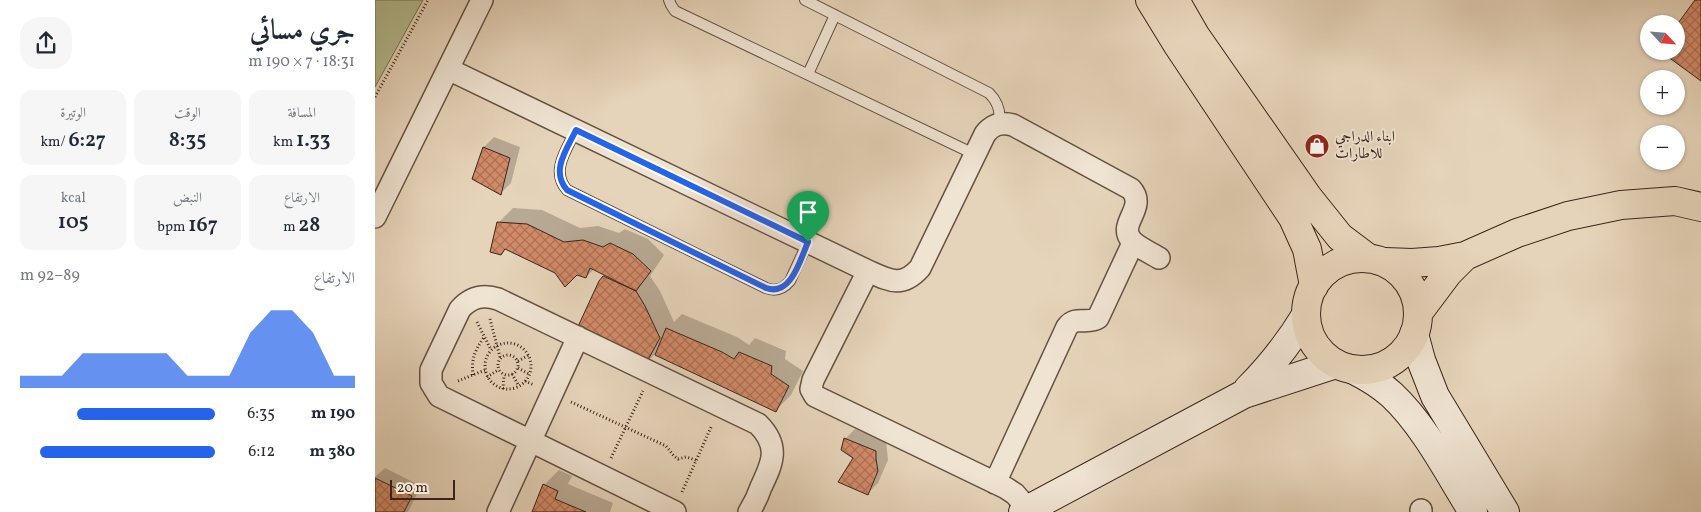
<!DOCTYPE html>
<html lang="ar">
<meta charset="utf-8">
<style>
body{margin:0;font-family:Vollkorn,Amiri,serif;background:#f6f6f7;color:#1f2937;direction:rtl;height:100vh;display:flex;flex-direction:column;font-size:19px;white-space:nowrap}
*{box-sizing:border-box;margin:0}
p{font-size:16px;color:#747a83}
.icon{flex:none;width:28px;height:28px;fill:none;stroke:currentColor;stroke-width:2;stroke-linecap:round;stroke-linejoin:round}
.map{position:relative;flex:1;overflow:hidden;direction:ltr}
.sheet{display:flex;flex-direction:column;background:#fff;width:375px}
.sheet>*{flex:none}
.needle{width:32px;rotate:116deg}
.controls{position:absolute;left:1265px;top:15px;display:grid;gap:10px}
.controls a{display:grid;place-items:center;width:45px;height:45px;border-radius:50%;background:#fff;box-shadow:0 1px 4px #0004;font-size:25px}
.scale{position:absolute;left:15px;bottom:12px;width:65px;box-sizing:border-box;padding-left:5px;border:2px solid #3b251b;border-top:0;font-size:14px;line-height:18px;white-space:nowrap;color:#3b251b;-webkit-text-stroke:4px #efe3d2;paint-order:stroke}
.pin{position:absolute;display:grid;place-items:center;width:42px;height:42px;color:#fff;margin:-51px -21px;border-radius:50% 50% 50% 0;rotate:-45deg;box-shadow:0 0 5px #0007}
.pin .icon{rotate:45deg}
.round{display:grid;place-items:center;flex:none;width:52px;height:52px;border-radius:20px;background:#f6f6f7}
.overview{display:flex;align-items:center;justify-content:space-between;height:85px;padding:0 20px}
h1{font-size:28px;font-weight:600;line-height:38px}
.metrics{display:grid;grid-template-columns:repeat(3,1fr);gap:8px;height:85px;padding:5px 20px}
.metrics div{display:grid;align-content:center;border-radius:12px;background:#f6f6f7;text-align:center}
.metrics b{font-size:21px;font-weight:600}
.metrics small{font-size:14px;font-weight:400}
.metrics p{font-size:14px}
.chart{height:140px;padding:10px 20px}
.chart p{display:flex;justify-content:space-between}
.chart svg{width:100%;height:90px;margin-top:5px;fill:#2563eb;opacity:.7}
ul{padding:0 20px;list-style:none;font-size:16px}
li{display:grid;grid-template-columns:80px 60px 1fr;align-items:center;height:38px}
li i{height:12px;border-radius:6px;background:#2563eb}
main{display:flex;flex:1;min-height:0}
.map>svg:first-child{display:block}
.green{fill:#b4bd91;stroke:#787156}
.shadow{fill:#0003}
.building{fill:url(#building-cross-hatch);stroke:#3b251b}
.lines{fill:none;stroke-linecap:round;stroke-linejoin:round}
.lane-casing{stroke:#665143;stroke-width:12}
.street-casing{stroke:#665143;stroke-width:24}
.secondary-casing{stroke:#3b251b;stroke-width:30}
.primary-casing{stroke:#3b251b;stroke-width:30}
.path{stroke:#3b251b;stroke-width:3;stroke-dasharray:1 2.5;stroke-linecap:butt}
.lane{stroke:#efe3d2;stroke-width:10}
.street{stroke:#efe3d2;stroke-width:21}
.secondary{stroke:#efe3d2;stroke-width:28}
.primary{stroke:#e6d4ba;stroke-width:28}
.route-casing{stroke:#fff;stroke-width:10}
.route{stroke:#2563eb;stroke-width:6}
.labels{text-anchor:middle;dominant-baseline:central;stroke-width:4;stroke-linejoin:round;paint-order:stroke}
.poi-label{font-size:15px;fill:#3b251b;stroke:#efe3d2;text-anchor:start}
</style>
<main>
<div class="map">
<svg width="1326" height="512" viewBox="0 0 1326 512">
<defs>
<pattern id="building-cross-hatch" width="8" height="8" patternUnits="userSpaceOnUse" patternTransform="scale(1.25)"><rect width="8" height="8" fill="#d28a69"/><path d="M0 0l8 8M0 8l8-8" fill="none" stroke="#ac7156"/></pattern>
</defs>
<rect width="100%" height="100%" fill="#e6d4ba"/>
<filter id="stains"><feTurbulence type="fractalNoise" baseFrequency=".004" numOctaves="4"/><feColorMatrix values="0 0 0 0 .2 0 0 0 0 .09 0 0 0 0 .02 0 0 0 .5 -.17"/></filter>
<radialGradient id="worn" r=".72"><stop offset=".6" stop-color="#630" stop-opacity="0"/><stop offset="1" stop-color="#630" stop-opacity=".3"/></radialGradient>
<path class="green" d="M 0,0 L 48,0 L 0,87 Z"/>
<path class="shadow" d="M 119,137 L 145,147 L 136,183 L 126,193 L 99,178 L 109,147 Z
M 138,208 L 167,210 L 205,228 L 223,226 L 244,233 L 250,229 L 273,239 L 289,255 L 275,276 L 285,291 L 299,322 L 307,314 L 362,337 L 374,345 L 380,338 L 411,351 L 410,359 L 428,371 L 416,395 L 401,410 L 280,354 L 268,366 L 225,282 L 230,276 L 219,269 L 211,277 L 202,274 L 123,223 Z
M 480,429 L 511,441 L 513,460 L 503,483 L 493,493 L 480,458 L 470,439 Z
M 10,468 L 46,486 L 33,512 L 0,512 L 0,477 Z
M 184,470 L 197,476 L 193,484 L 238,503 L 235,512 L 158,512 L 169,485 Z"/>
<path class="building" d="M 1320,0 L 1326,0 L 1326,81 L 1285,51 L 1301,51 L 1301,26 Z
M 108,147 L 135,158 L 126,195 L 97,179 Z
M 122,222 L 152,224 L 189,242 L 208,240 L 228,247 L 235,243 L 258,254 L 276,271 L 261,291 L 215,268 L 211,278 L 202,275 L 190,287 L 180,273 L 130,249 L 126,255 L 115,252 Z
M 228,276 L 261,291 L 270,306 L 285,338 L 269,367 L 200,333 L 224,281 Z
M 291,328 L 347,352 L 359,359 L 364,352 L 397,366 L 396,374 L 414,386 L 401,412 L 280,355 Z
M 469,438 L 501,451 L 501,459 L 503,471 L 493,495 L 463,482 L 478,458 L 466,450 Z
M 0,478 L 37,496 L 29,512 L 0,512 Z
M 168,484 L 183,491 L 180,499 L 211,512 L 157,512 Z"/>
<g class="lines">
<defs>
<path id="lane" d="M 294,0 L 296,5 L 300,11 L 601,155
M 430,0 L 614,93 C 623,102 626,111 624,124
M 433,74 L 460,15
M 201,130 C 192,149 175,171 192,190 L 391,288 C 401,292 408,289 415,281 L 433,242"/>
<path id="street" d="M 73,69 L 493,271 C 515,281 527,288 545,268 L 610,134 C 618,124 626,122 638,125 L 756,189 C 773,208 741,224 757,241 C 764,248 776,253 784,258
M 0,217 L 107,0
M 493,271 L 438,380 L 436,389 L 440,396 L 631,488 L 640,494 L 653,509
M 620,483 L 692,327 C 701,315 712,325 723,318 L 758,243
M 123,512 L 203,337
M 300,512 L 64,396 L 56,383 L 56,370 L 85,309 C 96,297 108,294 123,299 L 383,424 C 405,446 398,462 386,487 C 383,496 379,504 374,512
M 1046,512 L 1046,510"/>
<path id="secondary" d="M 1039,334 L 1046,360 L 1060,396 L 1130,512
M 979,370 C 993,377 1006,385 1017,395 C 1050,426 1074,474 1098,512
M 873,389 C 896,366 914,343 931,315
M 648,512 L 869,394 L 961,364"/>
<path id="primary" d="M 775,0 L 802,44 L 918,218 L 932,249 L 939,286
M 800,0 L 820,35 L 933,197 L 965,237 L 993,258
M931 314a56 56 0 1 1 112 0a56 56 0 1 1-112 0Z
M 1010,262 L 1037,263 L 1064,261 L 1090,256 L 1142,233 L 1193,216 L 1246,205 L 1300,201 L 1326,207
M 1043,313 L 1073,273 L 1090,256"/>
</defs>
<use href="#lane" class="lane-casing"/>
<use href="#street" class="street-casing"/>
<use href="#secondary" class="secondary-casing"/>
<use href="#primary" class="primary-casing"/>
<path class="path" d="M 0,97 L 53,0
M 115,319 L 125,357
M 102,322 L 116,350
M110 366a23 23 0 1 1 46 0a23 23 0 1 1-46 0Z
M123 365a10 10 0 1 1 20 0a10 10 0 1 1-20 0Z
M 143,361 L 154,355
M 143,368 L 154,374
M 137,374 L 144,386
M 98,375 C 96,358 100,351 109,337
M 112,377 L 123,370
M 83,381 L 110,370
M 150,381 L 159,385
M 128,389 L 129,375
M 196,402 L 291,446 L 299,456 L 303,459 L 311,457 L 321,460
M 236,458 L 268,391
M 307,492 L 337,425"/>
<use href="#lane" class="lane"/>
<use href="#street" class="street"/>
<use href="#secondary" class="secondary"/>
<use href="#primary" class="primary"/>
</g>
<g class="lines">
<defs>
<path id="route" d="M 201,130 L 433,242 C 425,260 416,297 391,288 L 192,190 C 175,171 192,149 201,130 Z"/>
</defs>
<use href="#route" class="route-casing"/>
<use href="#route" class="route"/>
</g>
<defs>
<symbol id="shop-disc" viewBox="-11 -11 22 22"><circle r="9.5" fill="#8f2418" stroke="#efe3d2"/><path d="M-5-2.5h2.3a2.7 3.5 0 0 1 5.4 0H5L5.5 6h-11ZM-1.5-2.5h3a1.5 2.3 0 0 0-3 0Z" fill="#fff"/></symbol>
</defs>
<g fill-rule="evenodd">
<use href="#shop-disc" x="928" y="132" width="28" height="28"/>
</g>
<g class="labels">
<g class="poi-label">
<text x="960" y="137">ابناء الدراجي<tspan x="960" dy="17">للاطارات</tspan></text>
</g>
</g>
<rect width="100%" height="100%" filter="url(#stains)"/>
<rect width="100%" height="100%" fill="url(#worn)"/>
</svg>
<div class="controls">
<a><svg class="needle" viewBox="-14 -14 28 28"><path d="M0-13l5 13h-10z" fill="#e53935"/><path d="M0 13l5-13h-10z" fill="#747a83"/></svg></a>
<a>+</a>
<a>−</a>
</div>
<div class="scale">20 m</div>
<div class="pin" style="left:433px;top:242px;background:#1e9e55"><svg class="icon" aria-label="arrive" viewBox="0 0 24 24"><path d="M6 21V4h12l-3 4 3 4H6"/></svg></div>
</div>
<section class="sheet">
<div class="overview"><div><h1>جري مسائي</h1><p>18:31 · 7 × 190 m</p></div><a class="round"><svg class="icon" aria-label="share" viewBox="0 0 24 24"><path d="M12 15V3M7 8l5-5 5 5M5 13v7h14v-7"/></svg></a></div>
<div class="metrics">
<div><p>المسافة</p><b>1.33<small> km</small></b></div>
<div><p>الوقت</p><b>8:35</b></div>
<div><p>الوتيرة</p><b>6:27<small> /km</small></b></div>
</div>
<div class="metrics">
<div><p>الارتفاع</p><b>28<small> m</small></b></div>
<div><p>النبض</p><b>167<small> bpm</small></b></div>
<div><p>kcal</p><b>105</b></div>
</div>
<div class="chart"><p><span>الارتفاع</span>89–92 m</p>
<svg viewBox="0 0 160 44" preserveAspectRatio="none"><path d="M0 44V38L10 38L20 38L30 27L40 27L50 27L60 27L70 27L80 38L90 38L100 38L110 17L120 6L130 6L140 17L150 38L160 38V44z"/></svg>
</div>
<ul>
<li><b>190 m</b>6:35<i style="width:71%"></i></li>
<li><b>380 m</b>6:12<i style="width:90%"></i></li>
</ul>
</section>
</main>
